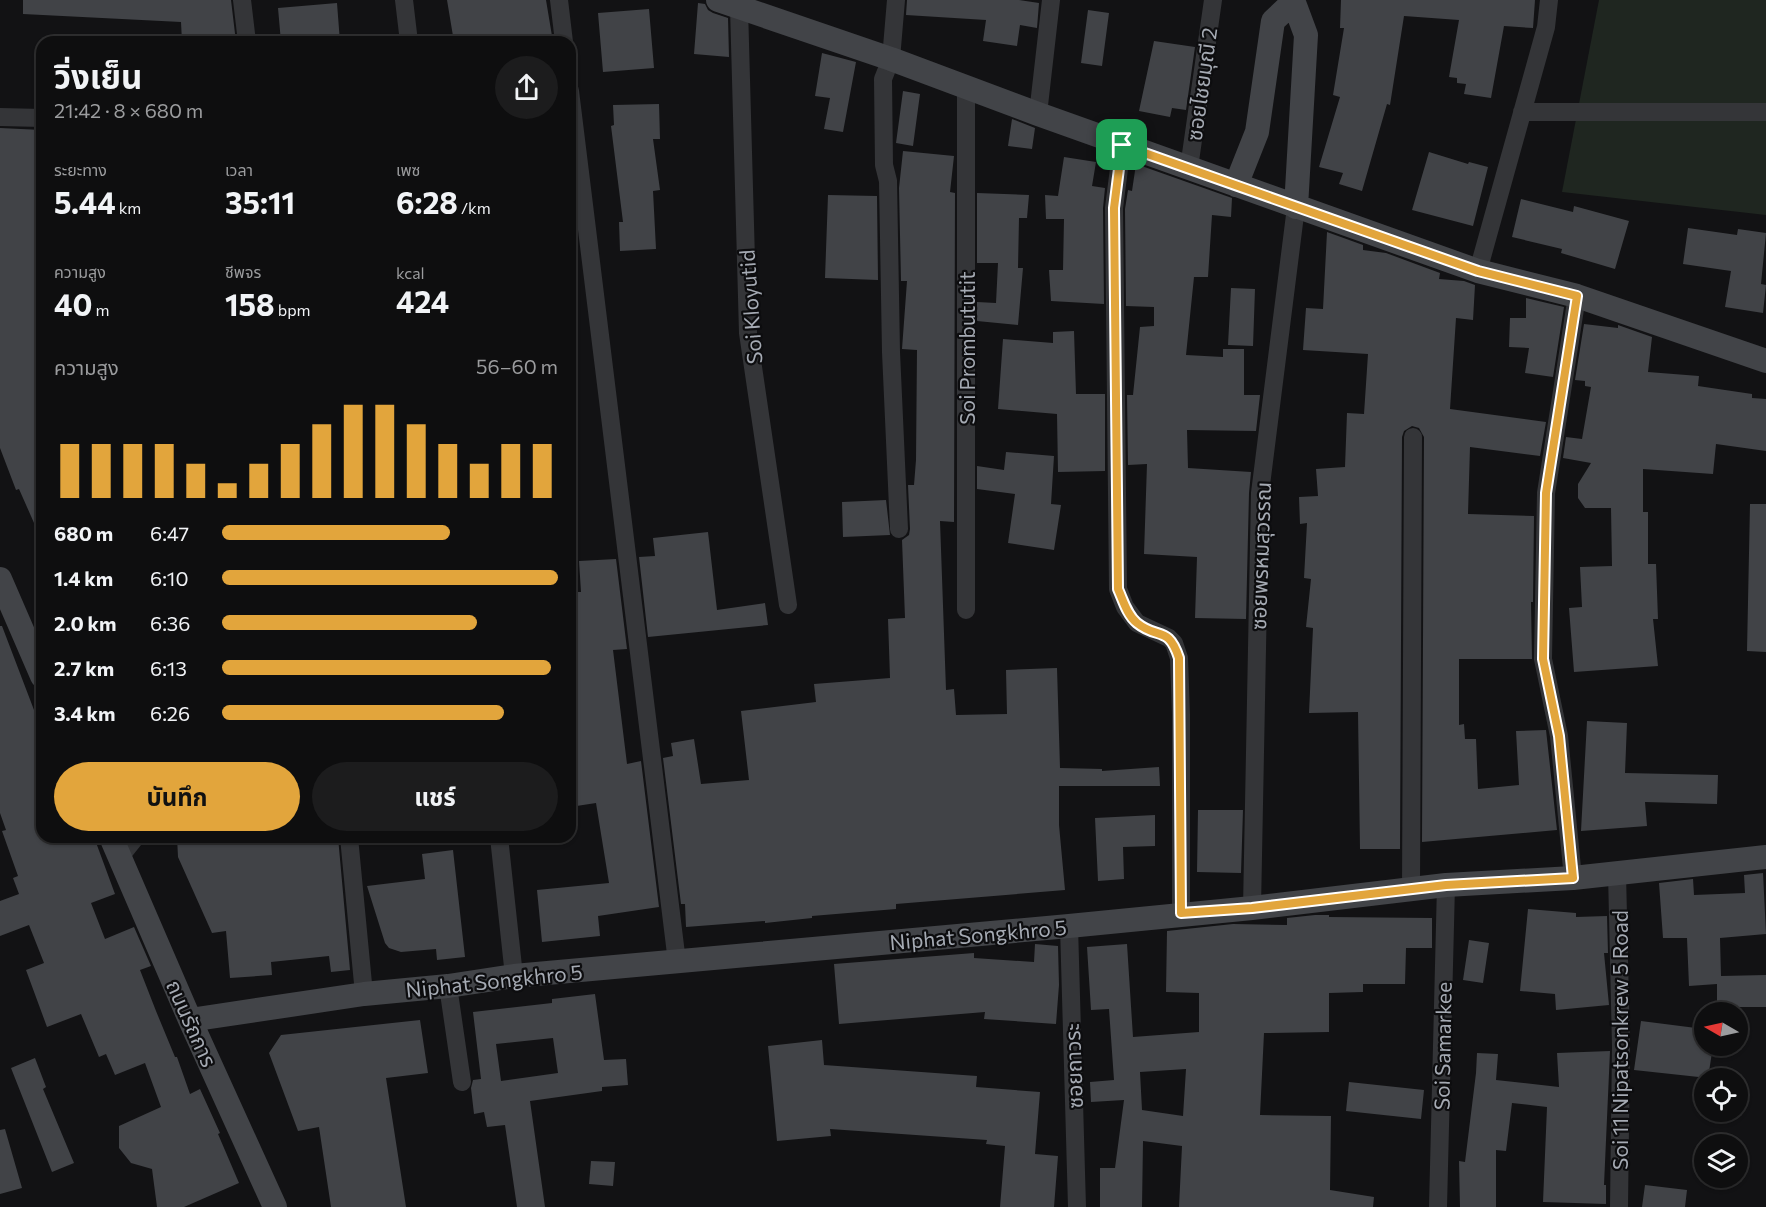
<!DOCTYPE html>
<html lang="th">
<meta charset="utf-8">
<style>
body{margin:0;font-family:Commissioner,"Noto Sans Thai",sans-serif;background:#1c1c1d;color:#f1f3f6;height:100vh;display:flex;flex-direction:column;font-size:22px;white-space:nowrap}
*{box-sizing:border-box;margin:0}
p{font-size:20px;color:#9b9c9e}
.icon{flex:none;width:33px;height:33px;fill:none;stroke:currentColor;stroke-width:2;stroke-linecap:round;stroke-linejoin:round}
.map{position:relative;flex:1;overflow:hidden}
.panel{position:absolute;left:36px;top:36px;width:540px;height:807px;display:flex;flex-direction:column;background:#0e0e0f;border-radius:18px;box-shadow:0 2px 4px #0004,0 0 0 2px #2e2e2f}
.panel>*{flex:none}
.needle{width:39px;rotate:279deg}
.fabs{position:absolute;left:1694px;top:1002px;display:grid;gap:12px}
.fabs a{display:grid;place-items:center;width:54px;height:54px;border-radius:50%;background:#0e0e0f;box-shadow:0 2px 4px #0004,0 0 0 2px #2e2e2f;font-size:30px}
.pin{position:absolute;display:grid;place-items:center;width:51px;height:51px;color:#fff;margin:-26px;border-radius:12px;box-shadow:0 3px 9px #0006}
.round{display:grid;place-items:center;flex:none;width:63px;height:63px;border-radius:32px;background:#1c1c1d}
.summary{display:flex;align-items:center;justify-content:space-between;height:102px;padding:0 18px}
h1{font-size:33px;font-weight:700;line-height:45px}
.figures{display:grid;grid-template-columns:repeat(3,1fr);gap:9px;height:102px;padding:6px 18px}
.figures div{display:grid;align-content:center}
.figures b{font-size:30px;font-weight:700}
.figures small{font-size:16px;font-weight:400}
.figures p{font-size:16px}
.chart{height:168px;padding:12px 18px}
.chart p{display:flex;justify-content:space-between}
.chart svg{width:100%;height:108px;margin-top:6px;stroke:#e2a53c;stroke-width:6}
.primary-button{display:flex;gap:12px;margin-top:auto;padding:12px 18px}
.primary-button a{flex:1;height:69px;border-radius:36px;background:#e2a53c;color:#111;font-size:24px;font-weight:700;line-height:69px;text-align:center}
.primary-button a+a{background:#1c1c1d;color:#f1f3f6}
ul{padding:0 18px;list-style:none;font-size:20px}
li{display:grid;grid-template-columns:96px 72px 1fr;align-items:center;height:45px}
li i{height:15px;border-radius:8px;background:#e2a53c}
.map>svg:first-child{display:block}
.green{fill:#1f2620}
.building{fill:#414347;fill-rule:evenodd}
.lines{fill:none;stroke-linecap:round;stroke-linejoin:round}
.street{stroke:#343538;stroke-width:18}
.secondary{stroke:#424448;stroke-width:24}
.route-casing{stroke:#fff;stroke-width:12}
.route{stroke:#e2a53c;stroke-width:8}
.labels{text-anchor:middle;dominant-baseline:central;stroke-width:4.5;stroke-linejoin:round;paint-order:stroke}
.street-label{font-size:21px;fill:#a5aab3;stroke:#0d0d0f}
</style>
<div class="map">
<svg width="1766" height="1207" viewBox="0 0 1766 1207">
<rect width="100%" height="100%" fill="#121214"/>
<path class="green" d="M 1599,0 L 1766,0 L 1766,215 L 1562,192 Z"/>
<path class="building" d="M 23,0 L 231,0 L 236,42 L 182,42 L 181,22 L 23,14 Z
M 447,0 L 546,0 L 553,42 L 454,42 Z
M 907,0 L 1019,0 L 1039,3 L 1037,28 L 1020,25 L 1017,46 L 983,41 L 986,20 L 906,15 Z
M 1341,0 L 1535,0 L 1533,28 L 1504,26 L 1491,98 L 1464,94 L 1466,84 L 1457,83 L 1457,78 L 1449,77 L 1459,20 L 1404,16 L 1390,105 L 1387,104 L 1362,191 L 1339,184 L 1343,173 L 1319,167 L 1340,97 L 1333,95 L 1344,28 L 1340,28 Z
M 337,3 L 340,42 L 281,42 L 278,8 Z
M 698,3 L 705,4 L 708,10 L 713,13 L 728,18 L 729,57 L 694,54 Z
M 649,9 L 654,68 L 603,72 L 598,13 Z
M 1088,10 L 1109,13 L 1102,66 L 1081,63 Z
M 1154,41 L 1195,47 L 1186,110 L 1172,108 L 1170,117 L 1139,111 Z
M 822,53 L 856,62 L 843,132 L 824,129 L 830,98 L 815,96 Z
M 903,91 L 920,94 L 913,146 L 896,143 Z
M 659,104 L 660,139 L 653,139 L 660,190 L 653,191 L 656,249 L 620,251 L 619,222 L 623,222 L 611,126 L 614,125 L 613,105 Z
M 1012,119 L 1035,128 L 1032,149 L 1008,146 Z
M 0,128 L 42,130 L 42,541 L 19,489 L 16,490 L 0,448 Z
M 903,151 L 954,156 L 950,192 L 955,193 L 954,522 L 940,521 L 946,690 L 954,689 L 956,715 L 1007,714 L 1006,670 L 1057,668 L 1060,768 L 1102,769 L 1102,771 L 1159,767 L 1160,786 L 1059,786 L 1059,825 L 1065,890 L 896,904 L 896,909 L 812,916 L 812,918 L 765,923 L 765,921 L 686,927 L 685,904 L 681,904 L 663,758 L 673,756 L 671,743 L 694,739 L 701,784 L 749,780 L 741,711 L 816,702 L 814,684 L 890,678 L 888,619 L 905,618 L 902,540 L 909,535 L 910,529 L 908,485 L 914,485 L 916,460 L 917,350 L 902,349 L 907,281 L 901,281 L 899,188 Z
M 1429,152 L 1468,164 L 1469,162 L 1488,167 L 1473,226 L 1412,210 Z
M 1064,157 L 1096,162 L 1092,186 L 1105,188 L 1103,208 L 1104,304 L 1051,301 L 1049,270 L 1063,270 L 1064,219 L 1046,219 L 1045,195 L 1058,196 Z
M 1136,164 L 1232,198 L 1231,217 L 1212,215 L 1208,277 L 1194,277 L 1186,355 L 1223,357 L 1223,349 L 1244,349 L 1244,395 L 1260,395 L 1256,431 L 1187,430 L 1188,468 L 1251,472 L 1249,493 L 1246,619 L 1195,618 L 1197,557 L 1144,554 L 1147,464 L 1128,465 L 1127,395 L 1133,395 L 1140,327 L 1154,326 L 1154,307 L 1126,306 L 1125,209 L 1128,190 L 1132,191 Z
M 977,193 L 1029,195 L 1027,218 L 1019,218 L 1018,268 L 1023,268 L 1018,325 L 977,321 L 977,302 L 996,303 L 998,263 L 977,263 Z
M 828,195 L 877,196 L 878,280 L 825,278 Z
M 1521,199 L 1573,212 L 1574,206 L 1629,221 L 1615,269 L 1561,253 L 1562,249 L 1512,237 Z
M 1688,228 L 1737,235 L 1738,229 L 1766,233 L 1761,284 L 1766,285 L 1763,313 L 1725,307 L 1731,271 L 1683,264 Z
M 1327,232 L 1363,245 L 1363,250 L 1386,253 L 1440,273 L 1439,279 L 1464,281 L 1475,285 L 1473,320 L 1456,318 L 1450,409 L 1546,422 L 1540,456 L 1470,447 L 1468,514 L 1534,516 L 1533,602 L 1531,602 L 1532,659 L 1459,659 L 1459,725 L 1464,724 L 1465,739 L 1476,739 L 1478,789 L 1519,785 L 1516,731 L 1546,730 L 1557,830 L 1422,842 L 1424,437 L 1419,428 L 1412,426 L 1404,431 L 1402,437 L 1400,849 L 1360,849 L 1358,712 L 1309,713 L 1313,628 L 1306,627 L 1311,579 L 1304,578 L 1307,523 L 1300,524 L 1299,497 L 1318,496 L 1316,469 L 1345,467 L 1347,413 L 1364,414 L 1368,354 L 1303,350 L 1306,308 L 1323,309 Z
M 1231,288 L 1255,289 L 1253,346 L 1228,345 Z
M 1526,298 L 1564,307 L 1553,377 L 1525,373 L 1529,348 L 1509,347 L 1510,318 L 1526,318 Z
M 1584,324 L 1618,328 L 1618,325 L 1652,337 L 1648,372 L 1699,376 L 1698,386 L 1752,394 L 1752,398 L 1766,399 L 1766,451 L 1716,444 L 1713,474 L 1643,469 L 1643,512 L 1648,512 L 1648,564 L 1656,564 L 1658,619 L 1653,619 L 1658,666 L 1574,672 L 1569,608 L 1582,607 L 1580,567 L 1612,566 L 1611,508 L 1585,508 L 1578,498 L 1578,484 L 1591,463 L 1563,458 L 1566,437 L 1582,439 L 1591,387 L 1585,386 L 1585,381 L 1575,380 Z
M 1074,331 L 1076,394 L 1105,394 L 1105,471 L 1058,472 L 1057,414 L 998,409 L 1003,339 L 1053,343 L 1053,332 Z
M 1006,452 L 1054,456 L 1051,504 L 1061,505 L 1054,550 L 1008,543 L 1015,494 L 977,489 L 977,466 L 1004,470 Z
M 886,500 L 890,535 L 843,537 L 842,502 Z
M 1750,504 L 1766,504 L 1766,652 L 1747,651 Z
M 708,532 L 717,610 L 765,603 L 768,625 L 648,637 L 639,557 L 655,556 L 653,538 Z
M 616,559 L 627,649 L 613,650 L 627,764 L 641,761 L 659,907 L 598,916 L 600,936 L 542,942 L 537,890 L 609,883 L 596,803 L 570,807 L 570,592 L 581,592 L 579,561 Z
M 0,626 L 2,626 L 42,731 L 42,837 L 94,837 L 115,894 L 91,903 L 105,939 L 134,927 L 151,966 L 140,970 L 156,1011 L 175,1057 L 177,1057 L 190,1094 L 200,1089 L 220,1133 L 218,1134 L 239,1183 L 184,1207 L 157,1207 L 152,1169 L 131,1163 L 119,1148 L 119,1126 L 161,1107 L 145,1063 L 115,1075 L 106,1054 L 99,1057 L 81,1014 L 47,1027 L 26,970 L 44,963 L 29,925 L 0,936 L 0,901 L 19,894 L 13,878 L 18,876 L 2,831 L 6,830 L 0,813 Z
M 1587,721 L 1627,723 L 1625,773 L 1718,775 L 1717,804 L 1645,802 L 1647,826 L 1581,831 Z
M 1198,810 L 1243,810 L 1241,873 L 1197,872 Z
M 1155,815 L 1155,846 L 1123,847 L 1124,879 L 1098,881 L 1095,818 Z
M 177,837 L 338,837 L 350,970 L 331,972 L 329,956 L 271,962 L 272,975 L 230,978 L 226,931 L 212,933 L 178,857 Z
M 453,850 L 465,957 L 437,960 L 436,949 L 401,952 L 389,948 L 385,943 L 367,886 L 425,879 L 422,854 Z
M 1763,873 L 1766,934 L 1720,938 L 1721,976 L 1766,975 L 1766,1007 L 1717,1007 L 1717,984 L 1689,986 L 1687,938 L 1663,938 L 1659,883 L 1693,879 L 1694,895 L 1745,893 L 1744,875 Z
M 1528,909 L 1576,913 L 1576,917 L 1607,916 L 1608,953 L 1604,953 L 1609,1005 L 1556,1010 L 1555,994 L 1520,991 Z
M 1315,915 L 1329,915 L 1329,917 L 1432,918 L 1432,948 L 1406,948 L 1405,984 L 1363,984 L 1363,992 L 1329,993 L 1329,1032 L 1264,1033 L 1260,1115 L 1331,1116 L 1330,1190 L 1374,1197 L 1373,1207 L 1179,1207 L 1182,1146 L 1143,1141 L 1142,1207 L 1100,1207 L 1100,1168 L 1115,1168 L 1124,1100 L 1091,1102 L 1090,1082 L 1114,1080 L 1109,1009 L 1091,1010 L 1087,947 L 1127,944 L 1133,1037 L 1199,1032 L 1199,993 L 1166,992 L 1167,931 L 1233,924 L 1287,925 L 1287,918 ZM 1186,1069 L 1183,1116 L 1142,1110 L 1140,1072 Z
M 1469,940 L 1489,943 L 1483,983 L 1463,980 Z
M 1035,944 L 1058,946 L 1059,985 L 1056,1024 L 984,1019 L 985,1012 L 839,1024 L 834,964 L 974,953 L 974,958 L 1034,962 Z
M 595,994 L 604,1060 L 626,1059 L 628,1085 L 602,1087 L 602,1091 L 530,1101 L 545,1207 L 517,1207 L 505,1125 L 487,1127 L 484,1112 L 474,1114 L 471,1088 L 473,1080 L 481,1079 L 473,1012 L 552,1003 L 552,999 ZM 553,1038 L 558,1073 L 501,1081 L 496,1044 Z
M 420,1020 L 428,1073 L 386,1078 L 406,1207 L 331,1207 L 319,1127 L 298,1131 L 269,1053 L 281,1035 Z
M 1641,1021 L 1704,1029 L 1704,1046 L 1713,1046 L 1708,1078 L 1634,1070 Z
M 822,1040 L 824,1065 L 977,1076 L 976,1087 L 1040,1092 L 1035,1154 L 1058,1156 L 1054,1207 L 1000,1207 L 1005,1146 L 986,1144 L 987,1140 L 830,1129 L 831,1136 L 777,1141 L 768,1046 Z
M 1610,1051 L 1604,1185 L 1606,1185 L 1606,1204 L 1543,1202 L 1547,1107 L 1512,1103 L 1506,1151 L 1496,1150 L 1496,1207 L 1460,1207 L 1459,1161 L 1465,1162 L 1476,1073 L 1477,1053 L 1498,1054 L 1496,1080 L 1559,1087 L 1557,1053 Z
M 35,1058 L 46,1087 L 43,1089 L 74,1163 L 52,1172 L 11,1068 Z
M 1349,1082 L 1424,1090 L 1421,1119 L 1346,1111 Z
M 5,1129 L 22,1188 L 0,1194 L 0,1130 Z
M 591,1161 L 615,1162 L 613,1186 L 589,1184 Z
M 1645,1185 L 1687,1190 L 1685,1207 L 1642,1207 Z"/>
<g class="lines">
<path class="street" d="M 242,0 L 247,42
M 404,0 L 409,42
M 559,0 L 564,42
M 896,0 L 891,59 L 883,79 L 884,165 L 888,181 L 891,352 L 899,529
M 739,7 L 748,333 L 788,605
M 570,91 L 677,962
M 1522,112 L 1766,112
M 1038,114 L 1051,0
M 0,117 L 42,118
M 1122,145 L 1114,208 L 1118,589 L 1125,607 L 1137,623 L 1169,638 L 1174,643 L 1179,658 L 1181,715 L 1181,913
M 1189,168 L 1213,0
M 1478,271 L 1546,27 L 1549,0
M 966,610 L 966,87
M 349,837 L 364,994
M 499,837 L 514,976
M 120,857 L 136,837
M 1617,873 L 1621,1046 L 1619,1207
M 1573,878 L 1559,736 L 1543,659 L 1546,493 L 1577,296
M 1411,890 L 1413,437
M 1252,908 L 1260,493 L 1296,207
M 1069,926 L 1077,1207
M 448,986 L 462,1082
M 1438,1207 L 1446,885"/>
<path class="secondary" d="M 718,0 L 891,59 L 1038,114 L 1478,271 L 1577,296 L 1766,361
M 1293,0 L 1306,35 L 1296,207
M 1236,185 L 1257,132 L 1273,21 L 1293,2
M 0,579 L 42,676
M 111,837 L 190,1020 L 275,1207
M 190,1020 L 364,994 L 448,986 L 514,976 L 1069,926 L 1252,908 L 1446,885 L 1573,878 L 1766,857"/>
</g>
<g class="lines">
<defs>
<path id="route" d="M 1122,145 L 1478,271 L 1577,296 L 1546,493 L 1543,659 L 1559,736 L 1573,878 L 1446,885 L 1252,908 L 1181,913 L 1179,658 C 1168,625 1158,640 1137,623 C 1127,615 1123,600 1118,589 L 1114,208 Z"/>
</defs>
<use href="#route" class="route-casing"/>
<use href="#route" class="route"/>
</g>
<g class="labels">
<g class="street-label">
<text transform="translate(1201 84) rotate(-82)">ซอยไชยมุณี 2</text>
<text transform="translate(750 307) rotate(-94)">Soi Kloyutid</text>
<text transform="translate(966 348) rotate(-90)">Soi Prombututit</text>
<text transform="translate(1260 556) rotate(-88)">ซอยพรหมสุวรรณ</text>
<text transform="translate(978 934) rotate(-5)">Niphat Songkhro 5</text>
<text transform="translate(494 980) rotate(-6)">Niphat Songkhro 5</text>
<text transform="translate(192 1023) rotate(66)">ถนนรัถการ</text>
<text transform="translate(1619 1040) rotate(-90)">Soi 11 Nipatsonkrew 5 Road</text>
<text transform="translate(1442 1046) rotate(-89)">Soi Samarkee</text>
<text transform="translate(1073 1066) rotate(-92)">ซอยถาวระ</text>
</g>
</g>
</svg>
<div class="fabs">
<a><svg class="needle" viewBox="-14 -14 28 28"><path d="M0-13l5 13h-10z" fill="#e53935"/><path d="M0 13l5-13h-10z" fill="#9b9c9e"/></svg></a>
<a><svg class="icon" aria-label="locate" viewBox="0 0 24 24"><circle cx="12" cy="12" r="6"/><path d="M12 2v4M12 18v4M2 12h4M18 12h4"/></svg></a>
<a><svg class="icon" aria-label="layers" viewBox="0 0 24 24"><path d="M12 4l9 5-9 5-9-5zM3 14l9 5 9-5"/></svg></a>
</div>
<div class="pin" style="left:1122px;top:145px;background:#1e9e55"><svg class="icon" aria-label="arrive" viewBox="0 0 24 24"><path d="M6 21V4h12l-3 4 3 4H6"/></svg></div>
<section class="panel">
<div class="summary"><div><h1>วิ่งเย็น</h1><p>21:42 · 8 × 680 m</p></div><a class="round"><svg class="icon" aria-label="share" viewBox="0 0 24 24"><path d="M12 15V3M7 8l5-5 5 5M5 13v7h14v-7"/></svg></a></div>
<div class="figures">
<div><p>ระยะทาง</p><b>5.44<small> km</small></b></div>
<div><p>เวลา</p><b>35:11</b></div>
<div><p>เพซ</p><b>6:28<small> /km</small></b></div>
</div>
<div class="figures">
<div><p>ความสูง</p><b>40<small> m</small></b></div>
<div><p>ชีพจร</p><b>158<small> bpm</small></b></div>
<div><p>kcal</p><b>424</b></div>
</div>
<div class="chart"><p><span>ความสูง</span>56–60 m</p>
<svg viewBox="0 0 160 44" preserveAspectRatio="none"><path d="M5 44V22M15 44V22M25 44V22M35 44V22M45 44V30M55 44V38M65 44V30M75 44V22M85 44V14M95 44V6M105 44V6M115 44V14M125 44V22M135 44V30M145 44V22M155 44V22"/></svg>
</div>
<ul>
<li><b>680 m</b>6:47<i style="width:68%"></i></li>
<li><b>1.4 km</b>6:10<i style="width:100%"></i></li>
<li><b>2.0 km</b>6:36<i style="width:76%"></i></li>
<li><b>2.7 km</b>6:13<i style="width:98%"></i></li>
<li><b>3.4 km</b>6:26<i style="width:84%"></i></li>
</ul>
<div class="primary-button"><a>บันทึก</a><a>แชร์</a></div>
</section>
</div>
